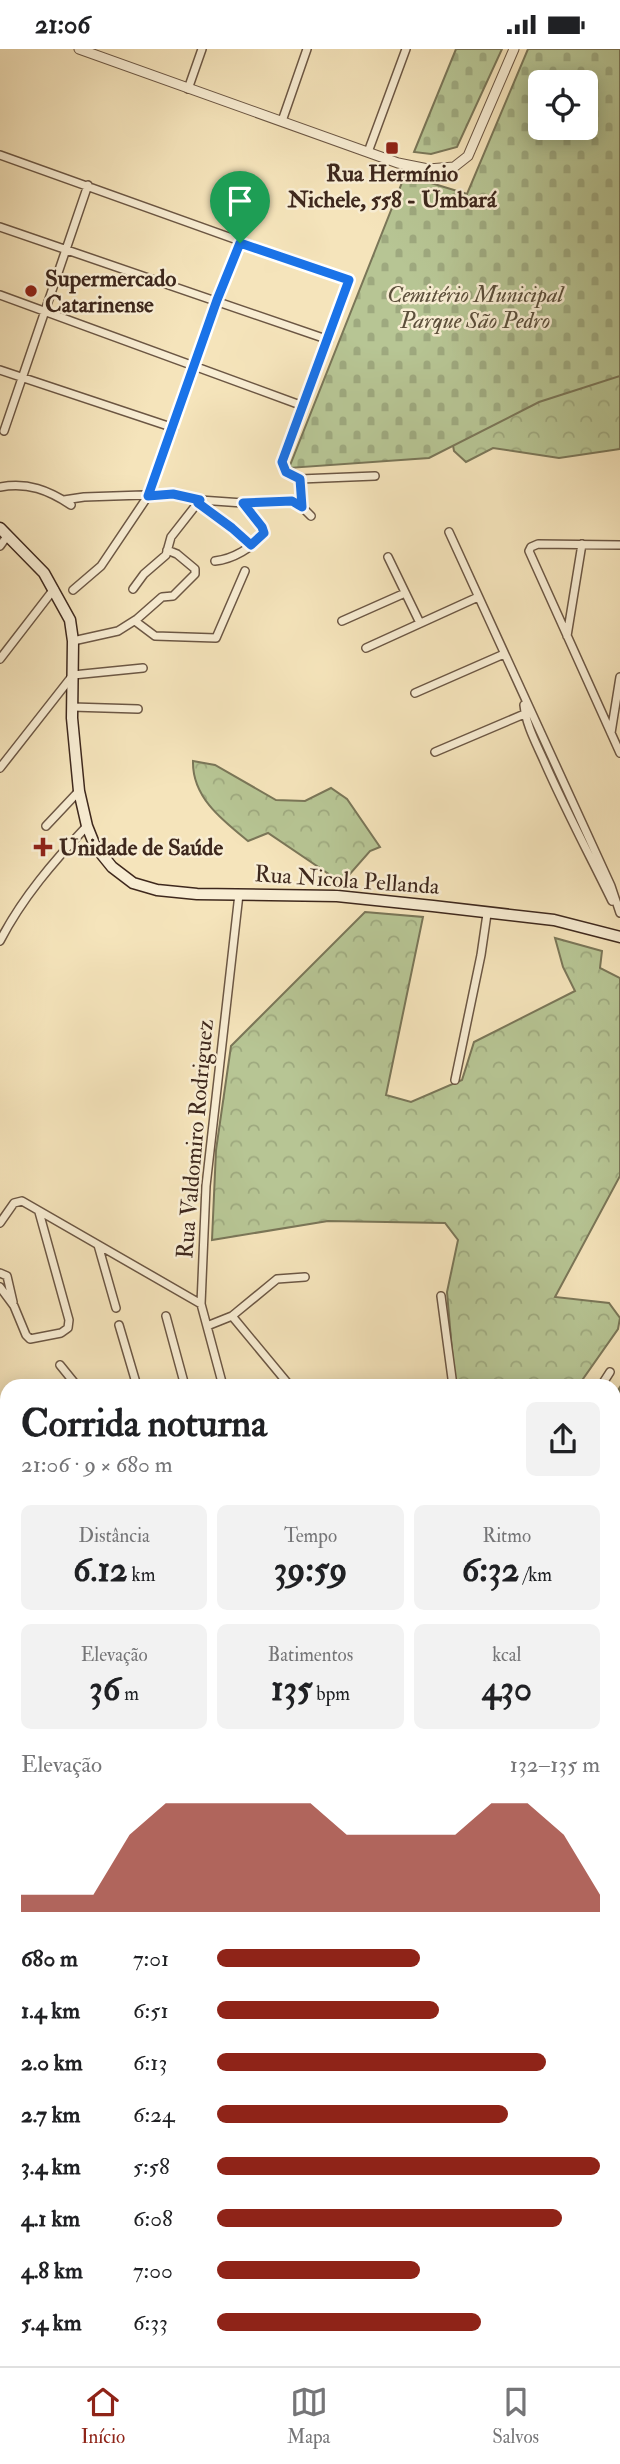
<!DOCTYPE html>
<html lang="pt">
<meta charset="utf-8">
<style>
body{margin:0;font-family:"IM FELL Double Pica",serif;background:#f2f2f2;color:#202124;height:100vh;display:flex;flex-direction:column;font-size:26px;white-space:nowrap}
*{box-sizing:border-box;margin:0}
p{font-size:23px;color:#757577}
.icon{flex:none;width:38px;height:38px;fill:none;stroke:currentColor;stroke-width:2;stroke-linecap:round;stroke-linejoin:round}
.map{position:relative;flex:1;overflow:hidden}
.details{position:absolute;left:0px;top:1330px;width:621px;height:987px;display:flex;flex-direction:column;background:#fff;border-radius:21px 21px 0 0;box-shadow:0 4px 18px #0003}
.details>*{flex:none}
.controls{position:absolute;left:528px;top:21px;display:grid;gap:14px}
.controls a{display:grid;place-items:center;width:70px;height:70px;border-radius:10px;background:#fff;box-shadow:0 4px 18px #0003;font-size:35px}
.pin{position:absolute;display:grid;place-items:center;width:60px;height:60px;color:#fff;margin:-72px -30px;border-radius:50% 50% 50% 0;rotate:-45deg;box-shadow:0 0 7px #0007}
.pin .icon{rotate:45deg}
.round{display:grid;place-items:center;flex:none;width:74px;height:74px;border-radius:10px;background:#f2f2f2}
.head{display:flex;align-items:center;justify-content:space-between;height:119px;padding:0 21px}
h1{font-size:38px;font-weight:700;line-height:52px}
.metrics{display:grid;grid-template-columns:repeat(3,1fr);gap:10px;height:119px;padding:7px 21px}
.metrics div{display:grid;align-content:center;border-radius:10px;background:#f2f2f2;text-align:center}
.metrics b{font-size:35px;font-weight:700}
.metrics small{font-size:19px;font-weight:400}
.metrics p{font-size:19px}
.chart{height:196px;padding:14px 21px}
.chart p{display:flex;justify-content:space-between}
.chart svg{width:100%;height:126px;margin-top:7px;fill:#8f2418;opacity:.7}
ul{padding:0 21px;list-style:none;font-size:23px}
li{display:grid;grid-template-columns:112px 84px 1fr;align-items:center;height:52px}
li i{height:18px;border-radius:9px;background:#8f2418}
.status{display:flex;justify-content:space-between;align-items:center;height:49px;padding:0 35px;background:#fff;direction:ltr}
.status svg{height:19px;fill:currentColor}
.tab-bar{display:flex;justify-content:space-around;align-items:center;height:98px;border-top:2px solid #e0e0e0;background:#fff;font-size:19px;color:#757577}
.tab-bar a{display:grid;justify-items:center;gap:4px}
.tab-bar .current{color:#8f2418}
.map>svg:first-child{display:block}
.forest{fill:url(#forest-crowns);stroke:#7a7658;stroke-width:2}
.cemetery{fill:url(#cemetery-stones);stroke:#7a7658;stroke-width:2;fill-rule:evenodd}
.lines{fill:none;stroke-linecap:round;stroke-linejoin:round}
.minor-casing{stroke:#6c5744;stroke-width:10}
.tertiary-casing{stroke:#6c5744;stroke-width:11}
.secondary-casing{stroke:#3e281d;stroke-width:13}
.minor{stroke:#f8edd3;stroke-width:7}
.tertiary{stroke:#f8edd3;stroke-width:9}
.secondary{stroke:#f8edd3;stroke-width:10}
.rail-casing{stroke:#3e281d;stroke-width:5}
.rail{stroke:#f8edd3;stroke-width:2.5;stroke-dasharray:8;stroke-linecap:butt}
.route-casing{stroke:#fff;stroke-width:14}
.route{stroke:#1a73e8;stroke-width:9}
.poi-dot{fill:#8f2418;stroke:#f8edd3;stroke-width:2.5}
.labels{text-anchor:middle;dominant-baseline:central;stroke-width:5;stroke-linejoin:round;paint-order:stroke}
.poi-label{font-size:23px;font-weight:bold;fill:#3e281d;stroke:#f8edd3;text-anchor:start}
.park-label{font-size:23px;font-style:italic;fill:#5c4f3b;stroke:#f8edd3}
.street-label{font-size:23px;fill:#3e281d;stroke:#f8edd3}
</style>
<div class="status"><b>21:06</b><svg viewBox="0 0 49 12"><path d="M0 12V9h3v3zM5 12V6h3v6zM10 12V3h3v9zM15 12V0h3v12zM26 1h20v11H26zM47 4h2v5h-2z"/></svg></div>
<div class="map">
<svg width="620" height="2317" viewBox="0 0 620 2317">
<defs>
<pattern id="forest-crowns" width="20" height="18" patternUnits="userSpaceOnUse" patternTransform="scale(1.75)"><rect width="20" height="18" fill="#b7c594"/><path d="M2 6a3 3 0 1 1 6 0M12 15a3 3 0 1 1 6 0" fill="none" stroke="#9ea97f"/></pattern>
<pattern id="cemetery-stones" width="16" height="16" patternUnits="userSpaceOnUse" patternTransform="scale(1.75)"><rect width="16" height="16" fill="#b7c594"/><path d="M2 7V4a2 2 0 0 1 4 0v3zM10 15v-3a2 2 0 0 1 4 0v3z" fill="#9ea97f"/></pattern>
</defs>
<rect width="100%" height="100%" fill="#f5e4bb"/>
<filter id="stains"><feTurbulence type="fractalNoise" baseFrequency=".00286" numOctaves="4"/><feColorMatrix values="0 0 0 0 .2 0 0 0 0 .09 0 0 0 0 .02 0 0 0 .5 -.17"/></filter>
<radialGradient id="worn" r=".72"><stop offset=".6" stop-color="#630" stop-opacity="0"/><stop offset="1" stop-color="#630" stop-opacity=".3"/></radialGradient>
<path class="forest" d="M 620,318 L 620,400 L 559,409 L 493,399 L 466,413 L 454,402 L 450,380 Z
M 193,712 L 215,716 L 276,751 L 305,752 L 331,739 L 347,750 L 380,798 L 370,802 L 342,834 L 268,784 L 248,792 C 222,771 192,748 193,712 Z
M 365,863 L 423,868 L 386,1046 L 411,1053 L 462,1031 L 474,993 L 575,942 L 563,918 L 555,889 L 602,902 L 600,919 L 620,929 L 620,1127 L 555,1248 L 609,1254 L 620,1269 L 618,1280 L 578,1337 L 455,1337 L 447,1243 L 458,1191 L 445,1174 L 328,1172 L 212,1191 L 216,1101 L 231,997 Z
M 620,1338 L 620,1386 L 614,1387 L 614,1347 Z
M 620,1401 L 620,1419 L 618,1421 L 620,1434 L 620,1538 L 614,1531 L 614,1402 Z
M 0,1570 L 7,1573 L 7,1687 L 0,1689 Z
M 7,1942 L 7,2239 L 0,2230 L 0,1960 Z
M 620,2141 L 620,2176 L 614,2181 L 614,2146 Z
M 76,2310 L 120,2310 L 121,2317 L 80,2317 Z
M 377,2310 L 479,2310 L 476,2317 L 378,2317 Z"/>
<path class="cemetery" d="M 456,0 L 502,0 L 457,98 L 431,105 L 414,103 Z
M 528,0 L 620,0 L 620,327 L 539,353 L 429,409 L 289,419 L 405,126 L 467,145 ZM 541,33 L 586,33 L 586,79 L 541,79 Z"/>
<g class="lines">
<defs>
<path id="minor" d="M 188,40 L 202,0
M 282,72 L 307,0
M 368,103 L 406,0
M 0,106 L 349,231 L 282,413 C 285,424 290,427 300,430 L 302,458
M 0,178 L 329,291
M 0,246 L 303,357
M 0,321 L 174,379
M 4,382 L 88,136
M 300,430 L 375,427
M 0,438 C 28,433 48,441 71,456
M 64,451 L 84,448 L 173,445 L 200,451 L 243,454 L 292,452 L 302,458 L 311,467
M 198,454 L 232,479 L 251,496
M 449,483 L 611,837 L 620,864
M 620,496 L 538,495 L 531,498 L 529,502 L 620,704
M 0,497 L 8,486
M 388,508 L 420,574
M 215,512 C 233,510 252,499 264,484 L 262,478 L 243,454
M 133,540 L 144,525 L 166,506 L 171,488 L 200,451
M 73,541 L 101,517 L 148,447 L 217,251 L 240,194
M 135,572 L 155,587 L 216,589 L 245,522
M 342,572 L 405,544
M 567,587 L 582,495
M 73,592 L 118,582 L 137,570 L 162,548 L 173,547 L 195,525 L 195,520 L 177,505 L 167,501
M 366,599 L 478,548
M 0,610 L 54,540
M 415,644 L 504,605
M 524,656 C 526,676 536,694 544,712 C 565,760 589,805 612,852
M 72,658 L 138,660
M 611,684 L 620,628
M 435,703 L 529,663
M 0,719 L 73,626 L 143,619
M 46,777 L 79,742
M 0,892 C 22,849 54,812 87,777
M 455,1031 L 481,906 L 487,865
M 0,1174 L 14,1154 L 22,1152 L 201,1255
M 98,1196 L 116,1259
M 0,1224 L 7,1227 L 13,1253
M 0,1238 L 14,1257 L 26,1286 L 30,1290 L 61,1284 L 68,1279 L 69,1271 L 39,1163
M 441,1247 L 453,1337
M 166,1267 L 185,1337
M 232,1267 L 277,1230 L 305,1228
M 119,1276 L 137,1337
M 207,1277 L 232,1267 L 290,1337
M 60,1316 L 77,1337
M 223,1337 L 201,1255 L 206,1137 L 239,845
M 601,1337 L 610,1323
M 370,2310 L 371,2317
M 569,2310 L 569,2317
M 508,2317 L 517,2310"/>
<path id="tertiary" d="M 79,0 L 398,114 L 428,120 L 454,118 L 468,107 L 514,0
M 614,1392 L 620,1390
M 0,1799 L 7,1797"/>
<path id="secondary" d="M 0,479 L 44,524 L 70,571 L 73,592 L 72,669 L 79,742 L 87,777 L 95,797 L 112,818 L 133,834 L 157,841 L 197,845 L 337,847 L 433,857 L 554,871 L 620,888"/>
</defs>
<use href="#minor" class="minor-casing"/>
<use href="#tertiary" class="tertiary-casing"/>
<use href="#secondary" class="secondary-casing"/>
<use href="#minor" class="minor"/>
<use href="#tertiary" class="tertiary"/>
<use href="#secondary" class="secondary"/>
<defs>
<path id="rail" d="M 614,2193 L 620,2188
M 492,2317 L 499,2310"/>
</defs>
<use href="#rail" class="rail-casing"/>
<use href="#rail" class="rail"/>
</g>
<g class="lines">
<defs>
<path id="route" d="M 240,194 L 349,231 L 282,413 L 286,423 L 300,430 L 302,458 L 292,452 L 243,454 L 262,478 L 264,484 L 251,496 L 232,479 L 198,454 L 200,451 L 173,445 L 148,447 L 217,251 Z"/>
</defs>
<use href="#route" class="route-casing"/>
<use href="#route" class="route"/>
</g>
<g class="poi-dot">
<rect x="385" y="92" width="14" height="14" rx="3.5"/>
<circle cx="31" cy="242" r="7"/>
<path d="M39.5 787.5h7v7h7v7h-7v7h-7v-7h-7v-7h7z"/>
</g>
<g class="labels">
<g class="poi-label">
<text x="392" y="124" text-anchor="middle">Rua Hermínio<tspan x="392" dy="26">Nichele, 558 - Umbará</tspan></text>
<text x="45" y="229">Supermercado<tspan x="45" dy="26">Catarinense</tspan></text>
<text x="59" y="798">Unidade de Saúde</text>
</g>
<g class="park-label">
<text x="475" y="245">Cemitério Municipal<tspan x="475" dy="26">Parque São Pedro</tspan></text>
</g>
<g class="street-label">
<text transform="translate(347 831) rotate(4)">Rua Nicola Pellanda</text>
<text transform="translate(195 1090) rotate(-85)">Rua Valdomiro Rodriguez</text>
</g>
</g>
<rect width="100%" height="100%" filter="url(#stains)"/>
<rect width="100%" height="100%" fill="url(#worn)"/>
</svg>
<div class="controls">
<a><svg class="icon" aria-label="locate" viewBox="0 0 24 24"><circle cx="12" cy="12" r="6"/><path d="M12 2v4M12 18v4M2 12h4M18 12h4"/></svg></a>
</div>
<div class="pin" style="left:240px;top:194px;background:#1e9e55"><svg class="icon" aria-label="arrive" viewBox="0 0 24 24"><path d="M6 21V4h12l-3 4 3 4H6"/></svg></div>
<section class="details">
<div class="head"><div><h1>Corrida noturna</h1><p>21:06 · 9 × 680 m</p></div><a class="round"><svg class="icon" aria-label="share" viewBox="0 0 24 24"><path d="M12 15V3M7 8l5-5 5 5M5 13v7h14v-7"/></svg></a></div>
<div class="metrics">
<div><p>Distância</p><b>6.12<small> km</small></b></div>
<div><p>Tempo</p><b>39:59</b></div>
<div><p>Ritmo</p><b>6:32<small> /km</small></b></div>
</div>
<div class="metrics">
<div><p>Elevação</p><b>36<small> m</small></b></div>
<div><p>Batimentos</p><b>135<small> bpm</small></b></div>
<div><p>kcal</p><b>430</b></div>
</div>
<div class="chart"><p><span>Elevação</span>132–135 m</p>
<svg viewBox="0 0 160 44" preserveAspectRatio="none"><path d="M0 44V38L10 38L20 38L30 17L40 6L50 6L60 6L70 6L80 6L90 17L100 17L110 17L120 17L130 6L140 6L150 17L160 38V44z"/></svg>
</div>
<ul>
<li><b>680 m</b>7:01<i style="width:53%"></i></li>
<li><b>1.4 km</b>6:51<i style="width:58%"></i></li>
<li><b>2.0 km</b>6:13<i style="width:86%"></i></li>
<li><b>2.7 km</b>6:24<i style="width:76%"></i></li>
<li><b>3.4 km</b>5:58<i style="width:100%"></i></li>
<li><b>4.1 km</b>6:08<i style="width:90%"></i></li>
<li><b>4.8 km</b>7:00<i style="width:53%"></i></li>
<li><b>5.4 km</b>6:33<i style="width:69%"></i></li>
</ul>
</section>
</div>
<nav class="tab-bar">
<a class="current"><svg class="icon" aria-label="home" viewBox="0 0 24 24"><path d="M3 11l9-7 9 7M6 9v11h12V9"/></svg>Início</a>
<a><svg class="icon" aria-label="map" viewBox="0 0 24 24"><path d="M3 6l6-2 6 2 6-2v14l-6 2-6-2-6 2zM9 4v14M15 6v14"/></svg>Mapa</a>
<a><svg class="icon" aria-label="saved" viewBox="0 0 24 24"><path d="M7 4h10v16l-5-4-5 4z"/></svg>Salvos</a>
</nav>
